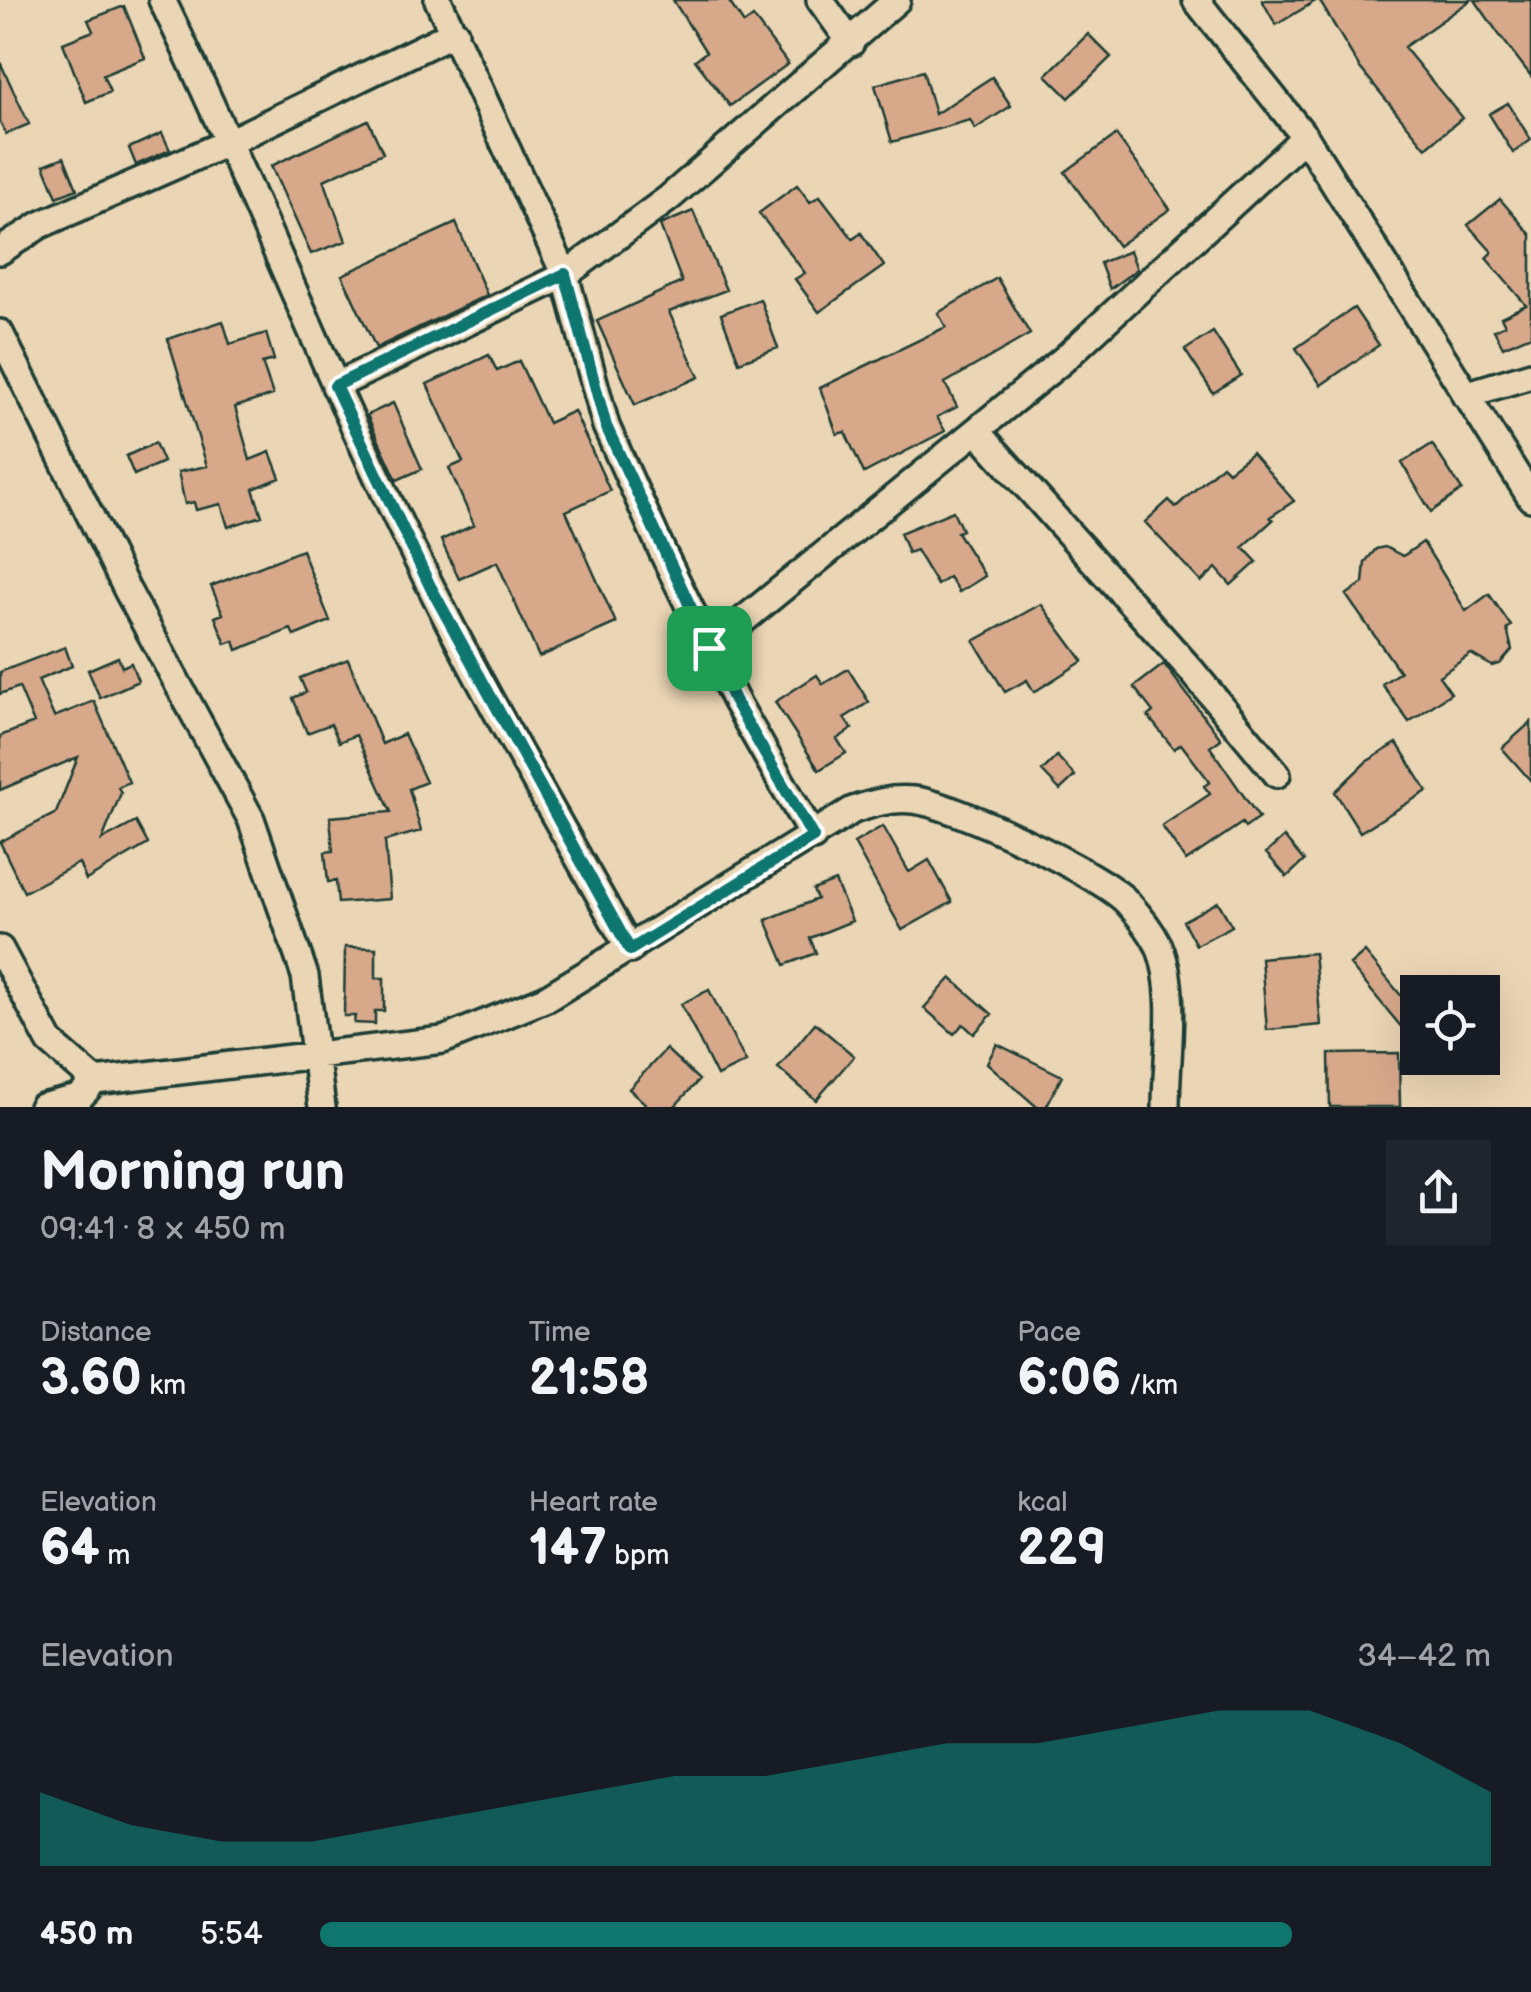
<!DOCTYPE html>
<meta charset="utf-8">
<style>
body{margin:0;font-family:"Balsamiq Sans",sans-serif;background:#20242c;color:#f1f3f6;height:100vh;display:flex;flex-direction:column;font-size:38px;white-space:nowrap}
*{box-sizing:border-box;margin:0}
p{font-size:32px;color:#9ea1a6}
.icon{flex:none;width:55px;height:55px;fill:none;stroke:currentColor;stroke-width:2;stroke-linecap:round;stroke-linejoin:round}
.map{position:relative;height:1107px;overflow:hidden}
.panel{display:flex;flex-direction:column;background:#171b24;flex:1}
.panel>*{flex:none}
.controls{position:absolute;left:1400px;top:975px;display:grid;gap:20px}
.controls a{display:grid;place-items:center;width:100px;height:100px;border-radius:0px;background:#171b24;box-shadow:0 10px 40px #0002;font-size:50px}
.pin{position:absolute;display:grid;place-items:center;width:85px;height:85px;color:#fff;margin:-42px;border-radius:20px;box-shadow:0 5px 15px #0006}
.round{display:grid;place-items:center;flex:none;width:105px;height:105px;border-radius:0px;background:#20242c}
.overview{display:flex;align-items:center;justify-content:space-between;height:170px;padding:0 40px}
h1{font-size:55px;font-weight:700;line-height:75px}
.stats{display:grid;grid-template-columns:repeat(3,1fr);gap:15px;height:170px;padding:10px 40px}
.stats div{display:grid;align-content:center}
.stats b{font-size:50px;font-weight:700}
.stats small{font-size:28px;font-weight:400}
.stats p{font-size:28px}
.chart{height:280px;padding:20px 40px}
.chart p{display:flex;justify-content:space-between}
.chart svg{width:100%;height:180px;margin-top:10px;fill:#0f766e;opacity:.7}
ul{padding:0 40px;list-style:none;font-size:32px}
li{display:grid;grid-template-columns:160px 120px 1fr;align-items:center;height:75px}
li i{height:25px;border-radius:12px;background:#0f766e}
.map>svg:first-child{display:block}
.building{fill:#d8a88b;stroke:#1f3d34;stroke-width:2.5}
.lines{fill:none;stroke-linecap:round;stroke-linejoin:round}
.street-casing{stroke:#1f3d34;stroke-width:32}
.street{stroke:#ead5b4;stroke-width:25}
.route-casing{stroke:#fff;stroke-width:20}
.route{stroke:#0f766e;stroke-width:12}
</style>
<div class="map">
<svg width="1531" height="1107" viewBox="0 0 1531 1107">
<rect width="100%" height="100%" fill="#ead5b4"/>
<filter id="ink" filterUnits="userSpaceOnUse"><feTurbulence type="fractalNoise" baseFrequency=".01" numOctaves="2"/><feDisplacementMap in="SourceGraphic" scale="20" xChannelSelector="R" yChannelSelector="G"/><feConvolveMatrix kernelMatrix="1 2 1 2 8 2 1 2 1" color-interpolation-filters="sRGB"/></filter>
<g filter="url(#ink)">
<path class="building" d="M 673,0 L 728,0 L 744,24 L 753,17 L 788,64 L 730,106 L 695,60 L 706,52 Z
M 1262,0 L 1317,0 L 1276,25 Z
M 1319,0 L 1471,0 L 1404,47 L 1462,118 L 1426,148 L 1360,68 Z
M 1475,0 L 1531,0 L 1531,76 L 1498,33 Z
M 124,6 L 145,58 L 103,75 L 110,92 L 86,102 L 63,43 L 93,31 L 88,20 Z
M 1088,34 L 1111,57 L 1069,98 L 1046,75 Z
M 0,62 L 29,124 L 6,134 L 0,122 Z
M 923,71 L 935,114 L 992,77 L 1011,106 L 975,129 L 970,120 L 892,142 L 875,85 Z
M 1508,103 L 1531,140 L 1513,153 L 1489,114 Z
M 368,120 L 383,153 L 324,180 L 346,241 L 311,254 L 271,166 Z
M 162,133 L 170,150 L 136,165 L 129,148 Z
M 1116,135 L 1170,209 L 1118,246 L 1065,172 Z
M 64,157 L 77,189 L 57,197 L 44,165 Z
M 797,185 L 810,202 L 820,196 L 853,239 L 861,233 L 884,266 L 819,312 L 795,279 L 805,273 L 759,213 Z
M 1500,199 L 1531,235 L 1531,335 L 1503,347 L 1494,330 L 1505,325 L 1501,317 L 1526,305 L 1486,258 L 1492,252 L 1468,225 Z
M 693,211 L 726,290 L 669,312 L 699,377 L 635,405 L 597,321 L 682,282 L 660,225 Z
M 456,223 L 487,295 L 376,348 L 342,275 Z
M 1130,251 L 1137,269 L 1110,289 L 1100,263 Z
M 997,278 L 1030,334 L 945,383 L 957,407 L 937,417 L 945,431 L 864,473 L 845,432 L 837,434 L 820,388 L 946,327 L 938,313 Z
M 760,299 L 778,348 L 739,362 L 721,314 Z
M 1354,308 L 1379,345 L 1321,385 L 1296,348 Z
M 223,321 L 230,344 L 266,333 L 274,360 L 262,363 L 273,395 L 235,407 L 250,460 L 270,452 L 280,478 L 253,489 L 262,516 L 228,527 L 221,504 L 196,510 L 194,502 L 185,504 L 178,472 L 207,466 L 168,339 Z
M 1213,332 L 1241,375 L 1213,393 L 1185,350 Z
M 489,355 L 497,371 L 519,361 L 548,423 L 574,411 L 610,491 L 566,511 L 616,623 L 539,657 L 497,562 L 459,579 L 441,540 L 474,525 L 449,468 L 463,462 L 427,384 Z
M 393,403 L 422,469 L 397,480 L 367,415 Z
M 155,443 L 163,462 L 134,475 L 126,456 Z
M 1432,444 L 1462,490 L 1431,512 L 1402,463 Z
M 1252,453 L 1294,501 L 1270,517 L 1273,520 L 1243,547 L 1257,562 L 1231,585 L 1216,568 L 1201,582 L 1145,522 L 1169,500 L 1176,507 L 1222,465 L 1228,471 Z
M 953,511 L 962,530 L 957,532 L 985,576 L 959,592 L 949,577 L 937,585 L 916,550 L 908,553 L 900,533 Z
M 1423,542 L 1466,611 L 1489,594 L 1511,626 L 1507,629 L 1512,650 L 1500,664 L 1492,666 L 1471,654 L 1439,676 L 1451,693 L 1409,722 L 1382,684 L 1400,672 L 1346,595 L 1363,583 L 1365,562 L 1376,549 L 1385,547 L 1403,556 Z
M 302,550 L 330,621 L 294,636 L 291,629 L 237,650 L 234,641 L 226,644 L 215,617 L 223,614 L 211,586 Z
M 1041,604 L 1083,661 L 1034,692 L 1027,680 L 1005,692 L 974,641 Z
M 65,647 L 72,666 L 38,680 L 54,717 L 94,701 L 129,782 L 118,787 L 121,793 L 102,840 L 136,822 L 148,844 L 86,880 L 79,863 L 24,892 L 0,842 L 56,813 L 78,757 L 0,790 L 0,736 L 34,723 L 19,687 L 0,694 L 0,672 Z
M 118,657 L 122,667 L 131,663 L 138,681 L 100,698 L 88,670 Z
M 348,659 L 382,744 L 404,734 L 426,782 L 409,789 L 421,831 L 385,841 L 390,899 L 338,903 L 336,881 L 328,882 L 325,852 L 333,851 L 330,817 L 391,812 L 356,735 L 339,742 L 331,724 L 307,733 L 293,698 L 306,692 L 300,678 Z
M 1164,664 L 1221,739 L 1210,747 L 1259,818 L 1245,828 L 1242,823 L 1186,861 L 1162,826 L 1210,794 L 1204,786 L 1210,782 L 1181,744 L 1174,749 L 1148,716 L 1153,712 L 1134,687 Z
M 848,669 L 869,702 L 844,718 L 852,729 L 837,739 L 846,753 L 819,770 L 775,702 L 817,675 L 823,684 Z
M 1531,722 L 1531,781 L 1502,748 Z
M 1397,743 L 1427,791 L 1360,832 L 1335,792 L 1366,762 Z
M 1057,756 L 1075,776 L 1060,790 L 1042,771 Z
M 883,826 L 909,872 L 929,860 L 952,902 L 902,930 L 854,843 Z
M 1284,837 L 1304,861 L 1287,877 L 1266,853 Z
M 835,881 L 852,921 L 810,938 L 816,953 L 785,965 L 766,920 L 817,899 L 813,890 Z
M 1218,902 L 1232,926 L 1196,945 L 1183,921 Z
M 345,947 L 376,948 L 376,978 L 384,978 L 384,1011 L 375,1011 L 375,1024 L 354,1023 L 355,1016 L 344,1016 Z
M 1365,952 L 1418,1016 L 1403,1029 L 1350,965 Z
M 1314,953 L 1321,1025 L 1267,1030 L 1261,958 Z
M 951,978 L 992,1014 L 974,1034 L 963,1024 L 954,1034 L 924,1008 Z
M 709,990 L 746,1062 L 717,1076 L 681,1004 Z
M 815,1023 L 854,1056 L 816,1100 L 778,1068 Z
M 997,1044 L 1062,1076 L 1046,1107 L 1037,1107 L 987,1063 Z
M 666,1049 L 699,1080 L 674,1107 L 649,1107 L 629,1089 Z
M 1399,1053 L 1400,1107 L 1330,1107 L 1329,1054 Z"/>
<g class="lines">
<defs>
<path id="street" d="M 162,0 C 256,193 333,394 430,585 C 492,709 563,829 630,950
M 438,0 L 565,275 L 606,426 L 663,553 L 735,700 L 813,837
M 820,0 L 851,43
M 1196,0 L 1305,137 L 1531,498
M 0,251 L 40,225 L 231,141 L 455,32
M 0,333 L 127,590 L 251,819 L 305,976 L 322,1107
M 335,386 L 565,275 L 669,198 L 897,0
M 1465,395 L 1531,375
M 979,433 L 1191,670 L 1277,774
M 709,648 L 1063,360 L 1305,137
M 0,949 L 50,1042 L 95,1081 L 443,1040 L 547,998 L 853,810 C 874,803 891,798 913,800 C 952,803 1100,874 1127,902 C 1138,914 1152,932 1159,946 C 1178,992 1166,1058 1166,1107
M 42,1107 L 79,1098 L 95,1081"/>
</defs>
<use href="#street" class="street-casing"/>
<use href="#street" class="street"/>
</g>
</g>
<g class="lines" filter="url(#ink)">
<defs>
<path id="route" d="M 565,274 L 606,426 L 734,700 L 813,837 L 630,950 L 430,586 L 335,386 Z"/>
</defs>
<use href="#route" class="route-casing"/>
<use href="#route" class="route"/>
</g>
</svg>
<div class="controls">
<a><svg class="icon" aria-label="locate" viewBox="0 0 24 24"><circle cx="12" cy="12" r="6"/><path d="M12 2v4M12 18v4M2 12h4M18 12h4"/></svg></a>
</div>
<div class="pin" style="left:709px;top:648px;background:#1e9e55"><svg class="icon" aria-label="arrive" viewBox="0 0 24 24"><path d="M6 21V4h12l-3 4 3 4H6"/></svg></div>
</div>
<section class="panel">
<div class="overview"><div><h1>Morning run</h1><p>09:41 · 8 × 450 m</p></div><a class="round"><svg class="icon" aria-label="share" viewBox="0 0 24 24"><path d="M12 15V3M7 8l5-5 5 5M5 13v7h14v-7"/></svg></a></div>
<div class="stats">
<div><p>Distance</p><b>3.60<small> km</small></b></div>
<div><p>Time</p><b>21:58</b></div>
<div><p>Pace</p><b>6:06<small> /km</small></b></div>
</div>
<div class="stats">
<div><p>Elevation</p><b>64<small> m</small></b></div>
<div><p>Heart rate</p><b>147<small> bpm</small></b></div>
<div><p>kcal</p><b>229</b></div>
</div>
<div class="chart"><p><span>Elevation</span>34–42 m</p>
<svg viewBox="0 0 160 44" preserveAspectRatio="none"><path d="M0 44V26L10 34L20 38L30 38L40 34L50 30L60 26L70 22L80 22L90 18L100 14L110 14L120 10L130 6L140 6L150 14L160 26V44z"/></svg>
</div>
<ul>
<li><b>450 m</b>5:54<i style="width:83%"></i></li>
</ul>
</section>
